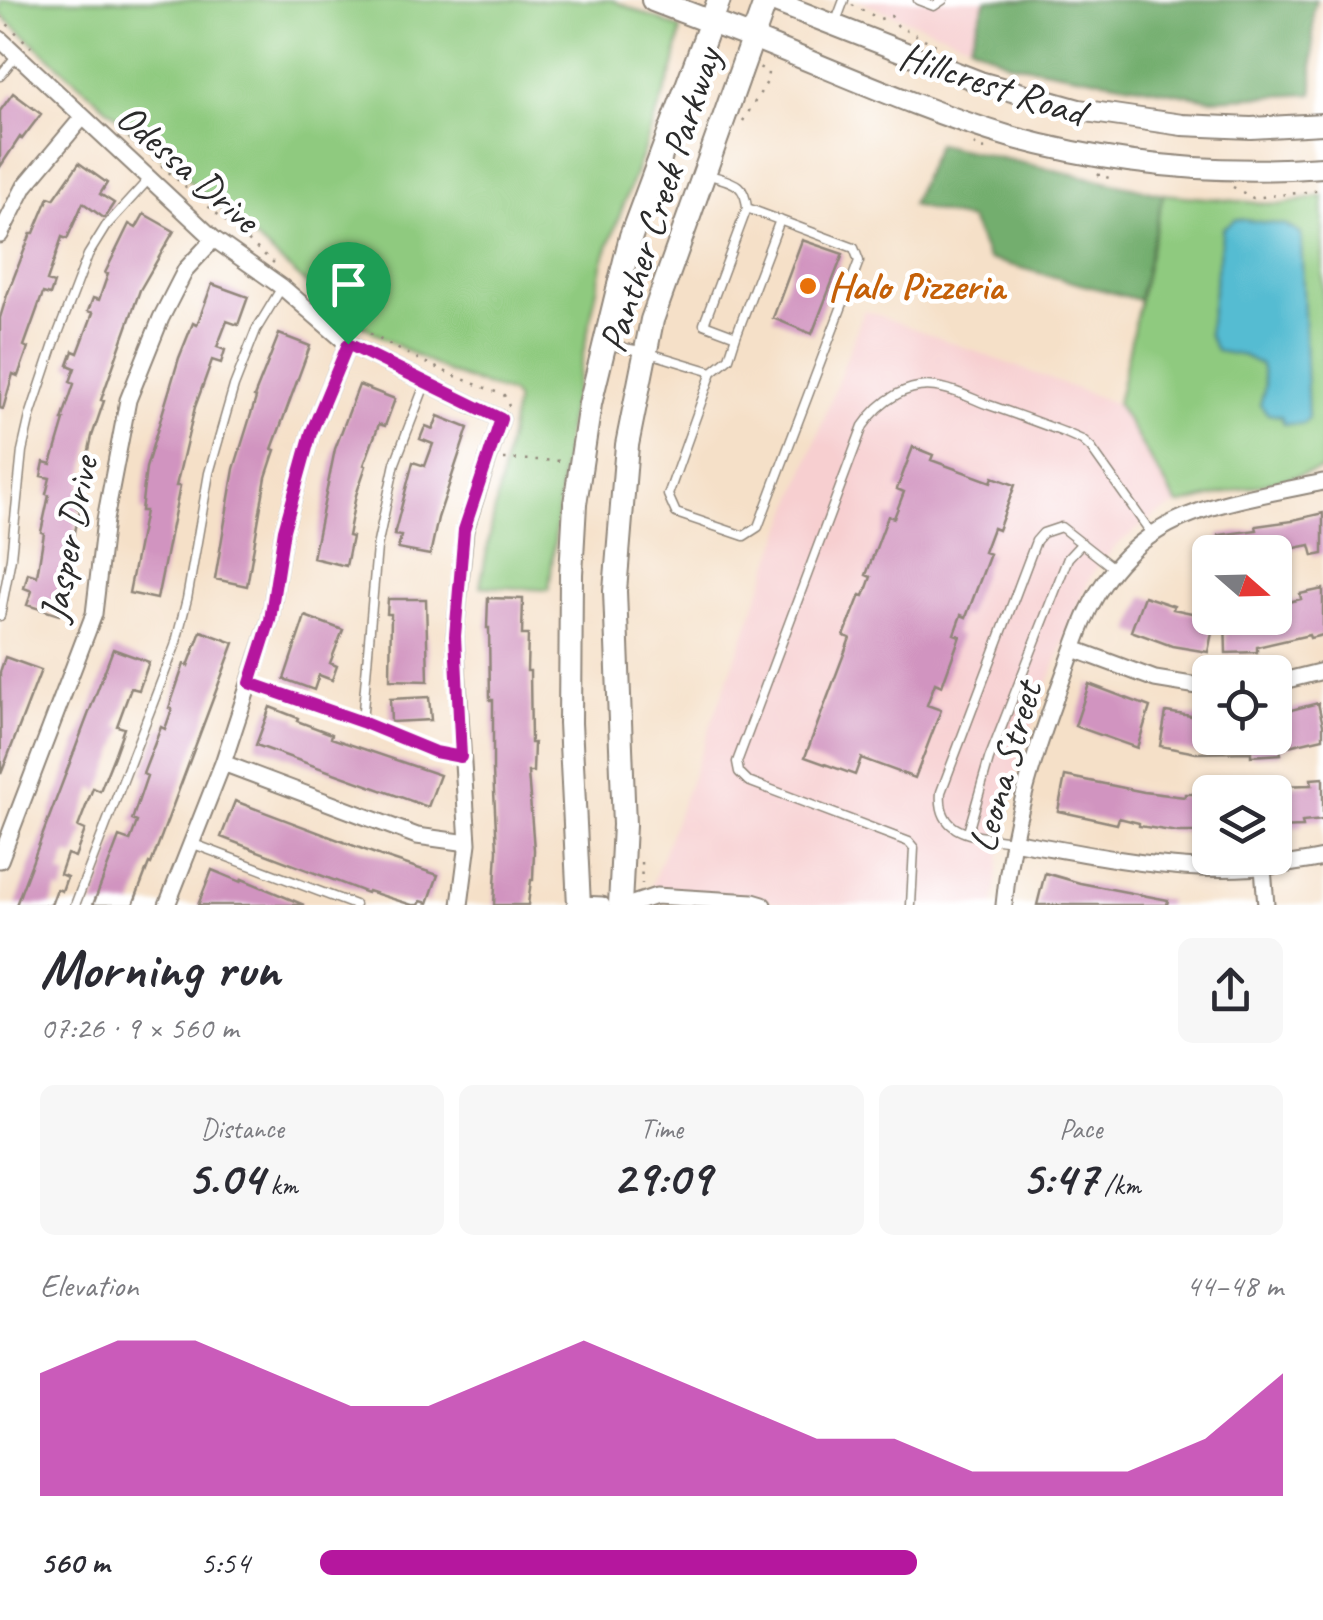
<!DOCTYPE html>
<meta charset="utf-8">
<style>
body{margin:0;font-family:Caveat,sans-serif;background:#f7f7f7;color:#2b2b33;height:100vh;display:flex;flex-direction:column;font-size:38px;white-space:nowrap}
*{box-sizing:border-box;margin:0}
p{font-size:32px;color:#7c7c81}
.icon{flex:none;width:55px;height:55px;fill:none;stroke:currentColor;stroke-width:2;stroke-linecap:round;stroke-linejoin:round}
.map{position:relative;height:905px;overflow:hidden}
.details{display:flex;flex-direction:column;background:#fff;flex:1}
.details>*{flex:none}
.needle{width:65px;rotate:110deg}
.controls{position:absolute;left:1192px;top:535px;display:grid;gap:20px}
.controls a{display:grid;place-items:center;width:100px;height:100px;border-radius:15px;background:#fff;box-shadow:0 2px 8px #0004;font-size:50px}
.pin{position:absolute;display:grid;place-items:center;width:85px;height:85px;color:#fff;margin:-102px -42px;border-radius:50% 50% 50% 0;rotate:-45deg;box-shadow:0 0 10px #0007}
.pin .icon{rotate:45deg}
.round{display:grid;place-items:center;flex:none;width:105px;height:105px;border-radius:15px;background:#f7f7f7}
.summary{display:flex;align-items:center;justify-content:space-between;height:170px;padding:0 40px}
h1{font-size:55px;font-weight:700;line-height:75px}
.figures{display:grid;grid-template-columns:repeat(3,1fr);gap:15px;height:170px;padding:10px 40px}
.figures div{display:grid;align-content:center;border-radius:15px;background:#f7f7f7;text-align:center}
.figures b{font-size:50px;font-weight:700}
.figures small{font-size:28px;font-weight:400}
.figures p{font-size:28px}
.chart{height:280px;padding:20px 40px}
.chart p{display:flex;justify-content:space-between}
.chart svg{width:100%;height:180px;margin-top:10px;fill:#b5179e;opacity:.7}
ul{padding:0 40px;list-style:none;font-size:32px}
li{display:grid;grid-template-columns:160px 120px 1fr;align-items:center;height:75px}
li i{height:25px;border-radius:12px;background:#b5179e}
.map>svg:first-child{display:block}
.built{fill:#f7cfd0}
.green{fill:#8fca7f;stroke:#5d7a55;stroke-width:2.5}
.forest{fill:#73ae6e;stroke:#4f6c4c;stroke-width:2.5}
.water{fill:#54bcd2;stroke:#40747e;stroke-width:2.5}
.building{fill:#d194c0}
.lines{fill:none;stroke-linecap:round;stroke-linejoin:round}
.service-casing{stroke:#90867a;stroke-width:11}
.minor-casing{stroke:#90867a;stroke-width:19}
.tertiary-casing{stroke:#90867a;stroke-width:24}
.secondary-casing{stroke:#90867a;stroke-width:26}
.path{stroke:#90867a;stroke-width:2.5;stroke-dasharray:2.5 8;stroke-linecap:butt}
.service{stroke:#fff;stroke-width:8}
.minor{stroke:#fff;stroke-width:15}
.tertiary{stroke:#fff;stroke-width:20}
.secondary{stroke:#fff;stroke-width:22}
.route-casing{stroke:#fff;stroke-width:20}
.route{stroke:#b5179e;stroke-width:12}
.food-dot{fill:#e8710a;stroke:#fff;stroke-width:4}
.labels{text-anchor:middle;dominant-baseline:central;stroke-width:9;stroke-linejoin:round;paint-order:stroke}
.street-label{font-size:40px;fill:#2b2b2b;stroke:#fff}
.food-label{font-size:40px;font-weight:bold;fill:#c56008;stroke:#fff;text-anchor:start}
</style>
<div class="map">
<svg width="1323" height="905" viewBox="0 0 1323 905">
<rect width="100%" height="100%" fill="#fff"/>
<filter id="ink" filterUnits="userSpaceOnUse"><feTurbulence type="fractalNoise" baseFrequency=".01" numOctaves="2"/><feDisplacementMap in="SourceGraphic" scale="20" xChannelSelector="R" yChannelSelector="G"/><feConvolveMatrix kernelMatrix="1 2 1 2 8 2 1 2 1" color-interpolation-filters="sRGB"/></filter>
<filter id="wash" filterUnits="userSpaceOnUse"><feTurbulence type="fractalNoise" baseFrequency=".0048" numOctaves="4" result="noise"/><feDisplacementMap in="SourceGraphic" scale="40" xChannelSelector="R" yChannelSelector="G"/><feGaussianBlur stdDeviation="2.25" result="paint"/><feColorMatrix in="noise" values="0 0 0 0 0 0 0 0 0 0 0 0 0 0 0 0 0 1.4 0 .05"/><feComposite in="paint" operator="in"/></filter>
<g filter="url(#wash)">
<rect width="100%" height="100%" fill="#f5e0c8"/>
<path class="built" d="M 856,0 L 986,0 L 970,44 Z
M 864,310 L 1117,404 L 1178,505 L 1156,515 L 1118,544 L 1094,571 L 1080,600 L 1023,750 L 1005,815 L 994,905 L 798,905 L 775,903 L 753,896 L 650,890 Z"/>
<path class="green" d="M 0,0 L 612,0 L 681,29 L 674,67 L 603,261 L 568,424 L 549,590 L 480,586 L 516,401 L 511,394 L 450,373 L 394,344 L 335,309 L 0,14 Z
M 1163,194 L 1279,205 L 1323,196 L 1323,469 L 1178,505 L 1117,404 Z"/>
<path class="forest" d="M 986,0 L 1316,0 L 1313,12 L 1313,94 L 1210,99 L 1010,63 L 970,44 Z
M 937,144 L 1163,194 L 1139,300 L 988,259 L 970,220 L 911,205 Z"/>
<path class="water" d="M 1236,219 L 1285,225 L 1301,234 L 1308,419 L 1303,424 L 1284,424 L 1281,416 L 1268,414 L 1260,405 L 1265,386 L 1261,365 L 1244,356 L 1216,351 L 1208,333 L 1223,228 Z"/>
<g id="blocks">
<path class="building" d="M 13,93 L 41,114 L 22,139 L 20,137 L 0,167 L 0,111 Z
M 79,163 L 107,183 L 100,194 L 114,203 L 104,218 L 83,203 L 67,239 L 62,237 L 47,281 L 54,283 L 50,295 L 43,293 L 24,346 L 28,348 L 18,376 L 13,374 L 3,409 L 0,408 L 0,318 L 7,295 L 31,233 L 34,233 L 49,197 L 54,199 Z
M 144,214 L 174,231 L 140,290 L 101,400 L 104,401 L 92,436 L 77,508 L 80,509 L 72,546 L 75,546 L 70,582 L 59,615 L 27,605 L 32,591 L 24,588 L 28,573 L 37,576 L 44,533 L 41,532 L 49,495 L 46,494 L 50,478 L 41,476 L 44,462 L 51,464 L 64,420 L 62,420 L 74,384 L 70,382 L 75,368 L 68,365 L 73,351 L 78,353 L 93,313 L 88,311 L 93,298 L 99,300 L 108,274 L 105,273 L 129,224 L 136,228 Z
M 802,240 L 843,254 L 812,334 L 773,318 Z
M 212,284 L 248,297 L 238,325 L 227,321 L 217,347 L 225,350 L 221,363 L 212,360 L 195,407 L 176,486 L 180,486 L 157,599 L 129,593 L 145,511 L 141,511 L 146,468 L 179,358 L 193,323 L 197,325 Z
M 279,334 L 310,346 L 272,449 L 275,450 L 266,477 L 247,586 L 215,579 L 234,469 L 256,398 L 254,397 Z
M 359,385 L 395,399 L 385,426 L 379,424 L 364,465 L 366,466 L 356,495 L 348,536 L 352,537 L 346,566 L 313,558 L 335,449 Z
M 438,416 L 468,428 L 438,518 L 430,555 L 398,549 L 401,536 L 394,535 L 413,462 L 425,466 L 433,444 L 420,439 L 424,429 L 426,426 L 433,429 Z
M 913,447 L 933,455 L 931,460 L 991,482 L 993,477 L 1015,485 L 998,530 L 993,528 L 984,552 L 990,554 L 966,617 L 961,615 L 954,634 L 960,636 L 942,686 L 935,683 L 927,705 L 941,710 L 915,778 L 861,758 L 855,775 L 805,757 L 850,638 L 844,636 L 860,595 L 864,596 L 871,577 L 866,575 L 888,516 L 894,518 L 904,492 L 897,489 Z
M 1323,513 L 1323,554 L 1313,556 L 1310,545 L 1290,549 L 1291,556 L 1275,558 L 1275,552 L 1221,552 L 1219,535 L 1257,530 L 1256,526 L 1293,521 L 1293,520 Z
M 1323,589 L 1323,635 L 1310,638 L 1309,635 L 1257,647 L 1257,652 L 1226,653 L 1225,618 L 1275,618 L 1275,605 L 1301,599 L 1300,594 Z
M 1144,596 L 1174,606 L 1173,609 L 1215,618 L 1208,652 L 1172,646 L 1131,631 Z
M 488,598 L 523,599 L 522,635 L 528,635 L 527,671 L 530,671 L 531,743 L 534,743 L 533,772 L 528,772 L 534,850 L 533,880 L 531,880 L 528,905 L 494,905 L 497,850 L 493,771 L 493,700 L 490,700 L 489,628 L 487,628 Z
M 388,599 L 426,599 L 428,681 L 390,680 L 391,614 L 387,614 Z
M 305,616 L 343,630 L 330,663 L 337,666 L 332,680 L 319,675 L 314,690 L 284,679 Z
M 201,631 L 234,643 L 151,864 L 149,863 L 133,905 L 93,905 L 119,837 L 130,841 L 137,822 L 132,820 L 147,776 L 143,774 L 161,727 L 165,729 L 172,709 L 169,708 L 184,664 L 188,666 Z
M 113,649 L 149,662 L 139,690 L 131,688 L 117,726 L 124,728 L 114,756 L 100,791 L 93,788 L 78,827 L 85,830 L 75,857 L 67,854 L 60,874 L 67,877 L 62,891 L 57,889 L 51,905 L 16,905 Z
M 5,657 L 41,670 L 1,774 L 0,672 Z
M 1089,684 L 1150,707 L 1137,748 L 1075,726 Z
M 429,697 L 431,720 L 391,722 L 390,699 Z
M 1318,703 L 1323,725 L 1323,738 L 1280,748 L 1281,754 L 1251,756 L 1251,752 L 1196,753 L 1160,746 L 1166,712 L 1210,719 L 1210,738 L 1275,738 L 1275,714 L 1288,713 L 1287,711 Z
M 270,707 L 298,718 L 297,721 L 332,734 L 331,738 L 440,775 L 428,807 L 256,745 Z
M 1065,776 L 1144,792 L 1185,797 L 1185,794 L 1210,794 L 1210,832 L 1178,832 L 1139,826 L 1139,823 L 1119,818 L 1117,824 L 1058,811 Z
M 1323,778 L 1323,820 L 1302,822 L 1303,827 L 1275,828 L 1275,786 L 1312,785 L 1311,779 Z
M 235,801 L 381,856 L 438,875 L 428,903 L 421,901 L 419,905 L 412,905 L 368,891 L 367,893 L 221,837 Z
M 212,870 L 241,882 L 242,879 L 304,905 L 198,905 Z
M 1045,873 L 1080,883 L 1168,900 L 1167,905 L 1037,905 Z"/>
</g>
</g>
<g filter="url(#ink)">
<use href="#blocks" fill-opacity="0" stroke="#90867a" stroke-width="2.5"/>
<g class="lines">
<defs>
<path id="service" d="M 918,0 L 934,6 L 943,0
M 835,24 L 844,0
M 0,76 L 17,55
M 736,336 L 780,220
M 608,345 L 646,352 L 712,372 L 668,495 L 676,513 L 744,536 L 758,527 L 859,261 L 854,248 L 747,208 C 745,182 731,182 710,175
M 712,372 L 729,358 L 736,336 L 704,324 L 747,208
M 0,616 L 11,558 L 22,451 L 30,416 L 54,344 L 88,255 L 106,226 L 149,179
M 250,683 L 362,722 L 435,752 L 461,757
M 362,722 L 377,547 L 395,463 L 426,382
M 968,832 L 989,759 L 1068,558 L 1082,543
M 1012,841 C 978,835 937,838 941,792 L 1036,541 L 1043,533 L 1061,527 L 1113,568
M 191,843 L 355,905
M 75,905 L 175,646 L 187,599 L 209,473 L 234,386 L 256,330 L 282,287
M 911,905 L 914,848 L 909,842 L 748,781 L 739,772 L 737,762 L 863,426 C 880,401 909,380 942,388 C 957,391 971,398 986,404 C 1013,413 1039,423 1066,433 L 1082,440 L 1091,448 L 1152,534"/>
<path id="minor" d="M 0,39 L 214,239 L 282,287 L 348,344 L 501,419 L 465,530 L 455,635 L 468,843 L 460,905
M 0,235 L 25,186 L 82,118
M 1074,649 L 1155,679 L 1210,688
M 1275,683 L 1323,671
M 223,763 L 417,836 L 468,843
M 1012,841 C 1123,860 1210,882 1323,858
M 0,860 L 94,614 L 105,520 L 128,400 L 161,318 L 186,269 L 214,239
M 1263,868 L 1266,905
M 579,904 L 602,905
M 167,905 L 223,763 L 270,620 L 284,530 L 311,433 L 348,344
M 629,905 L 656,896 L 753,902 L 763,905
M 1004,905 C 1011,825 1035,752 1063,677 C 1075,646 1084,613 1102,586 C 1116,564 1134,546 1156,532 C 1202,502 1270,494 1323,482"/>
<path id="tertiary" d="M 770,0 L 980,82 L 1079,110 L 1182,125 L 1251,128 L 1323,124
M 753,38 C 838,72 923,111 1011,137 C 1113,165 1218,175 1323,167"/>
<path id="secondary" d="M 653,0 L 753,38
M 579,905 L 570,723 L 571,574 L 575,504 L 590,404 L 631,236 L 719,0
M 620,905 L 624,825 L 615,591 L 627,445 L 652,320 L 766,0"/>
</defs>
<use href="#service" class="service-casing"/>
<use href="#minor" class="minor-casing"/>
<use href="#tertiary" class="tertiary-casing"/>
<use href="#secondary" class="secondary-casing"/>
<path class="path" d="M 852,5 L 880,19 L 891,16 L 898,26 L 940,47
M 0,17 L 31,47
M 743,121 L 767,82 L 768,72 L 759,67
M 121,131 L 274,263
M 974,144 L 980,149 L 989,148
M 1098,174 L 1103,179 L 1112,176
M 1233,187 L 1253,198 L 1323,190
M 334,312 C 391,348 441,372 504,395 L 509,406
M 504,459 L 566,461
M 641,862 L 642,884"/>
<use href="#service" class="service"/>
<use href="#minor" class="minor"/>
<use href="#tertiary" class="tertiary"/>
<use href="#secondary" class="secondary"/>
</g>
</g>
<g class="lines" filter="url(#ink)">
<defs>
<path id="route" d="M 348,344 L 501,419 L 464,530 L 455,636 L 461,757 L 435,752 L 362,722 L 250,683 L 270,620 L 284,530 L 311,433 Z"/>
</defs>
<use href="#route" class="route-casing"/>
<use href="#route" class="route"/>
</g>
<circle class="food-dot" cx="808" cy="286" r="10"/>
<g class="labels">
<g class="street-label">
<text transform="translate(992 84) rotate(18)">Hillcrest Road</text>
<text transform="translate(188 168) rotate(41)">Odessa Drive</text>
<text transform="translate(660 200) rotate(-72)">Panther Creek Parkway</text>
<text transform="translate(69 539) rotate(-79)">Jasper Drive</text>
<text transform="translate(1005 767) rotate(-74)">Leona Street</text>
</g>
<g class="food-label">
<text x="828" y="286">Halo Pizzeria</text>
</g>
</g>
</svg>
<div class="controls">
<a><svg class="needle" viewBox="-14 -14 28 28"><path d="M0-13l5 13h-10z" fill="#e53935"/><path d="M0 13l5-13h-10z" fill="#7c7c81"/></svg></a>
<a><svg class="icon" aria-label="locate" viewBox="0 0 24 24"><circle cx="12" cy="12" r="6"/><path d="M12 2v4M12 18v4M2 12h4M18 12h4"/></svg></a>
<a><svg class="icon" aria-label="layers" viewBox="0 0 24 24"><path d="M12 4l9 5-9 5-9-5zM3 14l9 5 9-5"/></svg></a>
</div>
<div class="pin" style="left:348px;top:344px;background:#1e9e55"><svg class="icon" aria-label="arrive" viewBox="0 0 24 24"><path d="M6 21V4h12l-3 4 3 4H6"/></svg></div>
</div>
<section class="details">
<div class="summary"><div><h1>Morning run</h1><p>07:26 · 9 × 560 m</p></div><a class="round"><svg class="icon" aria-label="share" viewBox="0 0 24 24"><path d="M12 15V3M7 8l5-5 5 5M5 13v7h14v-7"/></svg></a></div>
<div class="figures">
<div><p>Distance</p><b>5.04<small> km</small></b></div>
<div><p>Time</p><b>29:09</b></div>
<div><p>Pace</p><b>5:47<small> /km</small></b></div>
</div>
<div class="chart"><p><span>Elevation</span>44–48 m</p>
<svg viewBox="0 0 160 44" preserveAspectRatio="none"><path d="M0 44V14L10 6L20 6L30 14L40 22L50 22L60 14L70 6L80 14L90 22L100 30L110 30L120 38L130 38L140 38L150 30L160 14V44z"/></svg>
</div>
<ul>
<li><b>560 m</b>5:54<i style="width:62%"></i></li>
</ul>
</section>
